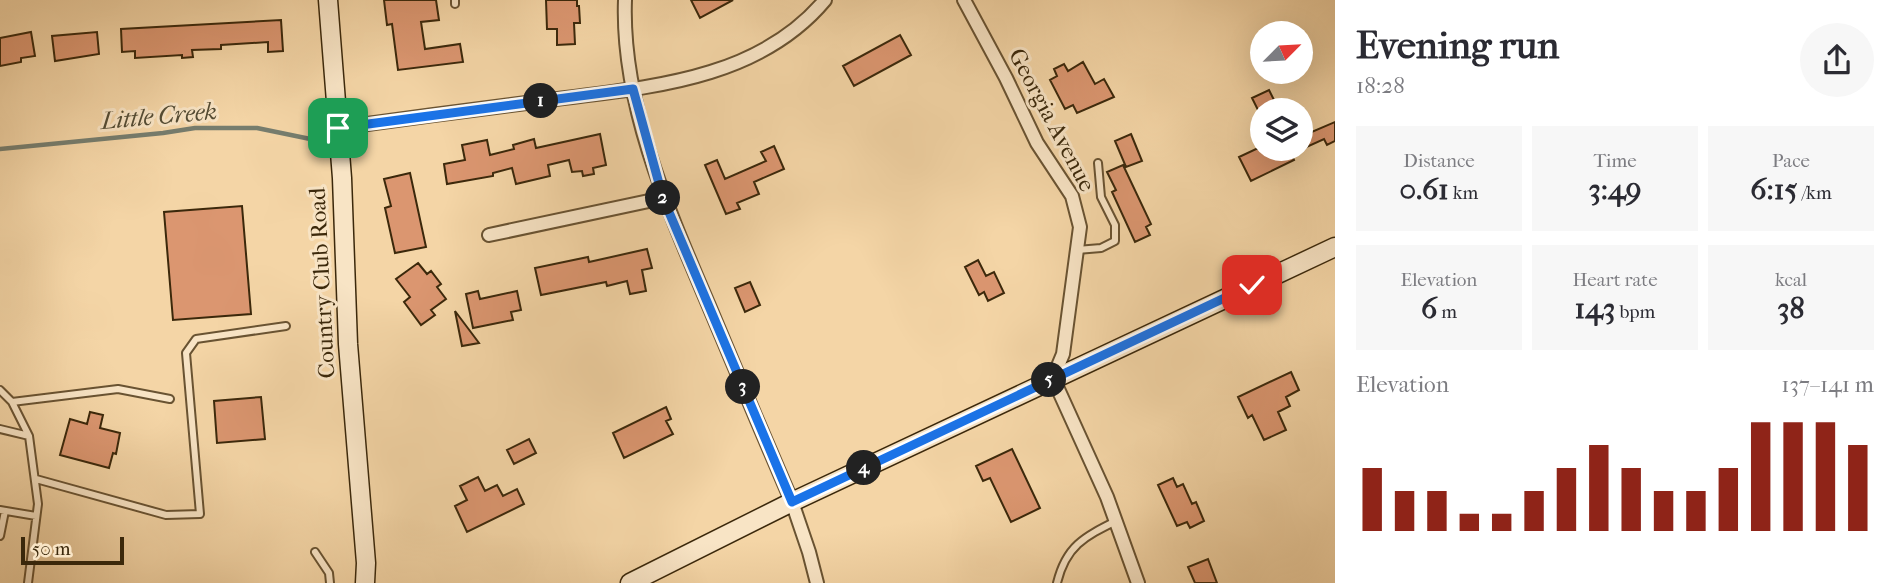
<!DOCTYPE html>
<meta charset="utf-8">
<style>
body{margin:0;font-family:"IM FELL French Canon",serif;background:#f7f7f7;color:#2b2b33;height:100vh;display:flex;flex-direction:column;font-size:26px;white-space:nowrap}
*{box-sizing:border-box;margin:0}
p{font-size:23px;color:#7c7c81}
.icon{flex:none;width:38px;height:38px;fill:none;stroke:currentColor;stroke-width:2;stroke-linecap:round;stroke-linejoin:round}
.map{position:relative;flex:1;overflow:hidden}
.sheet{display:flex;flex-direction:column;background:#fff;width:560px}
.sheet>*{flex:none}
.needle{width:46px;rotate:66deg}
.tools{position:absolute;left:1250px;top:21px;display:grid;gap:14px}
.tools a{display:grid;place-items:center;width:63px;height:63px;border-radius:50%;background:#fff;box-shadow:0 7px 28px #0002;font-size:35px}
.scale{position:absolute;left:21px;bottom:18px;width:103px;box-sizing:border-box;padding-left:7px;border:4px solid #3b280b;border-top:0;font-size:19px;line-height:24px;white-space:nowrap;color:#3b280b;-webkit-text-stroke:5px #f8e4c5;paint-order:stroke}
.pin{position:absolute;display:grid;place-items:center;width:60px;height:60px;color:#fff;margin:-30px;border-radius:14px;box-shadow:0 4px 10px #0006}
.km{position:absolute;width:35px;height:35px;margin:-18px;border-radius:50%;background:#222;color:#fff;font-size:19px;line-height:35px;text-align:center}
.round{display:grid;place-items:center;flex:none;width:74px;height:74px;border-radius:37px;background:#f7f7f7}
.headline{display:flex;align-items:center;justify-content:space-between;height:119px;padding:0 21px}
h1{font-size:38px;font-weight:800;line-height:52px}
.stats{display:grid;grid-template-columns:repeat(3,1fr);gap:10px;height:119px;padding:7px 21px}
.stats div{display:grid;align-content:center;border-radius:0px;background:#f7f7f7;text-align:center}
.stats b{font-size:30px;font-weight:800}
.stats small{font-size:19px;font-weight:400}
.stats p{font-size:19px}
.chart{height:196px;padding:14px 21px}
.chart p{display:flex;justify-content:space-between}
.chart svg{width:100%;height:126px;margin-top:7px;stroke:#8f2418;stroke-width:6}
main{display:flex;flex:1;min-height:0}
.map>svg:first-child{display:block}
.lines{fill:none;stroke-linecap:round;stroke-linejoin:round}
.stream{stroke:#767d6e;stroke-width:4.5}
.building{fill:#db9670;stroke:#3b280b;stroke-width:2}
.service-casing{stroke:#695332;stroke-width:10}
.minor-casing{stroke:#695332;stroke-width:16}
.secondary-casing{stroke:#3b280b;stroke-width:21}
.service{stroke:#f8e4c5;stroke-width:6}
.minor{stroke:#f8e4c5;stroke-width:12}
.secondary{stroke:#f8e4c5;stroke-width:18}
.route-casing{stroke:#fff;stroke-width:14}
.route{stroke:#1a73e8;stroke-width:9}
.labels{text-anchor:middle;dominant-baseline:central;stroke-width:6;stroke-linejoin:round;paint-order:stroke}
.street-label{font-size:23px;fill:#3b280b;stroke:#f8e4c5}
.water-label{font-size:24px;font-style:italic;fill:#544c34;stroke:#f8e4c5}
</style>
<main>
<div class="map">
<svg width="1335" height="583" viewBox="0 0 1335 583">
<rect width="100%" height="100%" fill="#f4d5a6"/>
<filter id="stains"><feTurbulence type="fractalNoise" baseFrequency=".00286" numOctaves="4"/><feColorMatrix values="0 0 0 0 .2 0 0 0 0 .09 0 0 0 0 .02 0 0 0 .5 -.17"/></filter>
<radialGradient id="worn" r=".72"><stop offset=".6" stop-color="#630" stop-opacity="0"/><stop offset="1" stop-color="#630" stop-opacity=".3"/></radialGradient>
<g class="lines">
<path class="stream" d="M 0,149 L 163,133 L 195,128 L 257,128 L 320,141"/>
</g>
<path class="building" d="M 384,0 L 436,0 L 439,20 L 421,22 L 425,49 L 460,44 L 463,62 L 398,70 L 392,24 L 387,25 Z
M 546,0 L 577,0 L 577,6 L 579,6 L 580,23 L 574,23 L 575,44 L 557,45 L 557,29 L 547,29 Z
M 691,0 L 733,0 L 700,18 Z
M 281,20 L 283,51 L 268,52 L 268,42 L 221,45 L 221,49 L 192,50 L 193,57 L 182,58 L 182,55 L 135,58 L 135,51 L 122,52 L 121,29 Z
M 31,32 L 35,56 L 21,58 L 21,62 L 0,66 L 0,38 Z
M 97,32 L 99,54 L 55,61 L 52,36 Z
M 900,35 L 911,55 L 854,86 L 843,66 Z
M 1083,62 L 1095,84 L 1104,79 L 1114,97 L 1077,113 L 1073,105 L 1065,109 L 1050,80 L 1057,76 L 1054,69 L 1064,64 L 1068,71 Z
M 1269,90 L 1279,110 L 1258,110 L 1252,98 Z
M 1335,122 L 1335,141 L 1327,145 L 1324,139 L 1300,150 L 1300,137 Z
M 600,134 L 606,165 L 593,168 L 594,174 L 583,176 L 582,171 L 572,172 L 569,160 L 548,165 L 550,176 L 516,184 L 512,168 L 493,173 L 493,176 L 447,184 L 444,164 L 465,160 L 462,145 L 487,140 L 490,155 L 514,149 L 513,145 L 534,139 L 536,148 Z
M 1131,134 L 1142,161 L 1126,167 L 1115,141 Z
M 774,146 L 784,169 L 754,182 L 759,194 L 737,203 L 740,209 L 726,214 L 705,165 L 717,160 L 725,179 L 766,161 L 761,152 Z
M 1256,149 L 1289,149 L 1294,160 L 1251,181 L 1239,157 Z
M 1123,165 L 1151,224 L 1146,227 L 1150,235 L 1135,242 L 1112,192 L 1116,190 L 1107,172 Z
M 410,173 L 426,247 L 395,253 L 385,208 L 391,206 L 384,179 Z
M 242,206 L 251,314 L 173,320 L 164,212 Z
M 647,249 L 652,268 L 642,270 L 646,291 L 630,294 L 627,281 L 607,286 L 606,282 L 541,295 L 535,268 L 588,257 L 589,262 Z
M 978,260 L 986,276 L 994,272 L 1004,293 L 988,301 L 984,292 L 979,295 L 965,267 Z
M 418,263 L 427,274 L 431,271 L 441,284 L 437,287 L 446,299 L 431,310 L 435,315 L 421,325 L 404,302 L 410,297 L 396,279 Z
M 750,282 L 760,305 L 745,312 L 735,288 Z
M 478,291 L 480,299 L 517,291 L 521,310 L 511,312 L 513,320 L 473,328 L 466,294 Z
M 455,311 L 479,343 L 462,346 Z
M 1291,372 L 1299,390 L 1286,397 L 1290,406 L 1278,412 L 1286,430 L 1264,440 L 1252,415 L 1248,418 L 1238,397 Z
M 261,397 L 265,439 L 217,443 L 214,401 Z
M 666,407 L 671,419 L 666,421 L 673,434 L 624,458 L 613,433 Z
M 90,412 L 103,415 L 100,428 L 120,433 L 116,454 L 113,453 L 109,468 L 60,455 L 70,419 L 87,424 Z
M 529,439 L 536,453 L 514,464 L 507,450 Z
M 1012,449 L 1040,508 L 1011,522 L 990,478 L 983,481 L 976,466 Z
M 478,477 L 485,491 L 497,485 L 503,496 L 517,489 L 524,504 L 467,532 L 455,506 L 467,500 L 460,486 Z
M 1173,478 L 1177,487 L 1183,484 L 1192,504 L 1196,502 L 1204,521 L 1190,528 L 1187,522 L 1177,526 L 1158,485 Z
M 1208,559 L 1217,583 L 1195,583 L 1188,567 Z"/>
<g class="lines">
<defs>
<path id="service" d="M 455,0 L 455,4
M 1077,250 L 1101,248 L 1115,241 L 1115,225 L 1101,197 L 1098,163
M 0,390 L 12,402 L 29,436 L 0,429
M 12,402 L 118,389 L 170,399
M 36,479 L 166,515 L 200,514 L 186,353 L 196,339 L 286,326
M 0,510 L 36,516
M 0,536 L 5,511
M 315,552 L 329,573 L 330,583
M 28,583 L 38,504 L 29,436
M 1057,583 C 1066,546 1084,537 1116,521"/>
<path id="minor" d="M 625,0 C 621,104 669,212 709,306 C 736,371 764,437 792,502 L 809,552 L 817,583
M 964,0 L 1006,78 L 1037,143 L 1072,196 L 1080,227 L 1063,354 L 1053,378 L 1107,497 L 1138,583
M 338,128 C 403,119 469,110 534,102 C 635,88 754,85 825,0
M 489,235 L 663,198"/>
<path id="secondary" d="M 328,0 L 342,178 L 348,344 L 366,563 L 365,583
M 630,583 L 792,502 L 1335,247"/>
</defs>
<use href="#service" class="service-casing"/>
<use href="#minor" class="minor-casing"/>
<use href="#secondary" class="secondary-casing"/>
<use href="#service" class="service"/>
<use href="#minor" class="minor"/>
<use href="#secondary" class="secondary"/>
</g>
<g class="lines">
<defs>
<path id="route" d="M 338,128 L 633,89 L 663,198 L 792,502 L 1252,285"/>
</defs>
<use href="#route" class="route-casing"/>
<use href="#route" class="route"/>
</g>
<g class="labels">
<g class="street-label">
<text transform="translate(1052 120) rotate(62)">Georgia Avenue</text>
<text transform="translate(322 283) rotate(-93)">Country Club Road</text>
</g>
<g class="water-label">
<text transform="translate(159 116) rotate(-5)">Little Creek</text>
</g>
</g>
<rect width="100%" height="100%" filter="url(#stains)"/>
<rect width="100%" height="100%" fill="url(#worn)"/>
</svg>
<div class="tools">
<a><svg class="needle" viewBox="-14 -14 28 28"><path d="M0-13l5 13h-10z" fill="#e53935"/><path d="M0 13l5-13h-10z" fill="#7c7c81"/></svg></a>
<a><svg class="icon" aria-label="layers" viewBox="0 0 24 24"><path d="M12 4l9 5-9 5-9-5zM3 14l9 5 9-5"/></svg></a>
</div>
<div class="scale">50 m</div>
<div class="pin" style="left:338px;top:128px;background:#1e9e55"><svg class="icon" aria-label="arrive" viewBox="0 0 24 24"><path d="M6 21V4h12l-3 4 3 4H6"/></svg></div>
<div class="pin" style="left:1252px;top:285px;background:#d93025"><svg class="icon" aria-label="check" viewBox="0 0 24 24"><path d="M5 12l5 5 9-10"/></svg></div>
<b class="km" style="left:541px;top:101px">1</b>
<b class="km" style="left:663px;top:198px">2</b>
<b class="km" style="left:743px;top:387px">3</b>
<b class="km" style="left:864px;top:468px">4</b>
<b class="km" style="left:1049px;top:380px">5</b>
</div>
<section class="sheet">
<div class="headline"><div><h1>Evening run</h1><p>18:28</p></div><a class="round"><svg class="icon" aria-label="share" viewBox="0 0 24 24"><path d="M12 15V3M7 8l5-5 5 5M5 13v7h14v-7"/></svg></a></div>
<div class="stats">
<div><p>Distance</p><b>0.61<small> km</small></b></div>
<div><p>Time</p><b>3:49</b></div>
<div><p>Pace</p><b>6:15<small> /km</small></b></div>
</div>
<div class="stats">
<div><p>Elevation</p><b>6<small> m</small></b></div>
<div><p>Heart rate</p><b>143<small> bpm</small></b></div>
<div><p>kcal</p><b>38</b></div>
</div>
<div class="chart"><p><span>Elevation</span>137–141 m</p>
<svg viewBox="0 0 160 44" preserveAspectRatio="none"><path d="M5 44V22M15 44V30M25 44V30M35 44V38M45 44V38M55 44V30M65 44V22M75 44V14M85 44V22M95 44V30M105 44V30M115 44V22M125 44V6M135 44V6M145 44V6M155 44V14"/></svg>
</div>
</section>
</main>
